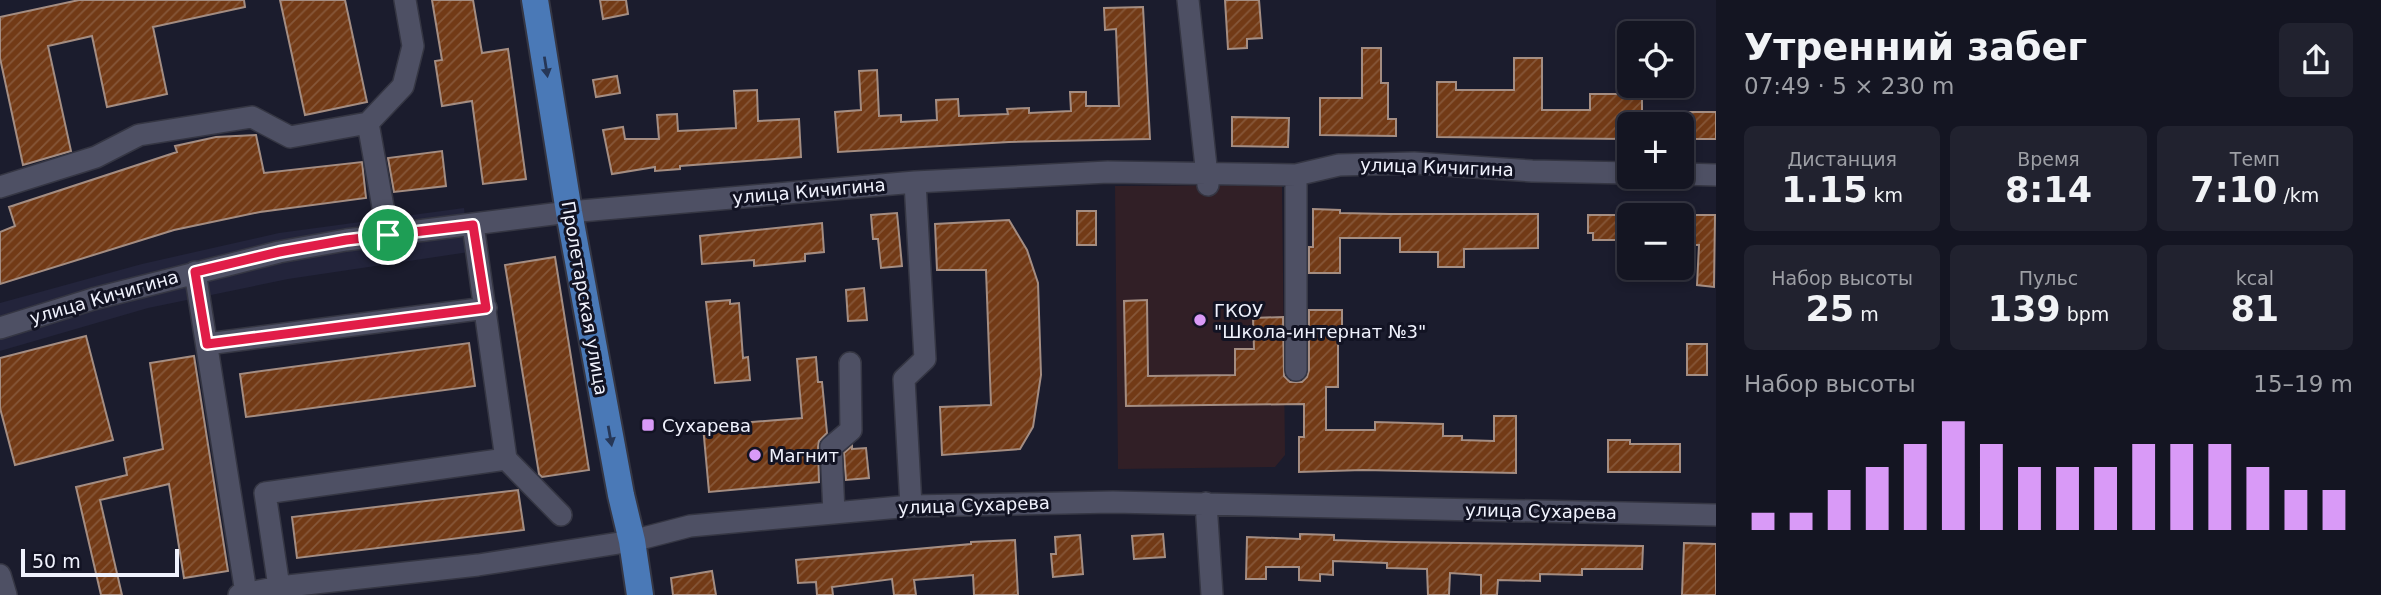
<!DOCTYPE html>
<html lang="ru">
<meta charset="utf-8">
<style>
body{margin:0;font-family:"DejaVu Sans",sans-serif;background:#21222f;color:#f1f3f6;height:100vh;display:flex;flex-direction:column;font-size:26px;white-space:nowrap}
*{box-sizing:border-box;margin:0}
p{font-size:23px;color:#9d9fa5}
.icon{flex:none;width:38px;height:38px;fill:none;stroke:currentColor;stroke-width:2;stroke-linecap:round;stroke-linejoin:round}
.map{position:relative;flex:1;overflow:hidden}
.panel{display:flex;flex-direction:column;background:#141522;width:665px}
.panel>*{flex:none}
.fabs{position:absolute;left:1617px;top:21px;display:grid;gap:14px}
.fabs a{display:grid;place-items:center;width:77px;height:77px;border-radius:10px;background:#141522;box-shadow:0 4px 10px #0003,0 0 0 2px #333440;font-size:35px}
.scale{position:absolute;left:21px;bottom:18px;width:158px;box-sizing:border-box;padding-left:7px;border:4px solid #f0f2fd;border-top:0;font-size:19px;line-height:24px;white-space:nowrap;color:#f0f2fd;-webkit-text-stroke:5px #121323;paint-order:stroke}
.pin{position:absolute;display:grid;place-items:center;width:60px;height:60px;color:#fff;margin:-30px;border:4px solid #fff;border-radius:50%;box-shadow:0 2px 7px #0007}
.round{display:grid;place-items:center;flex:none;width:74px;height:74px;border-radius:10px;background:#21222f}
.summary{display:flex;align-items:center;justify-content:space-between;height:119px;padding:0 28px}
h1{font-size:38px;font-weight:700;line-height:52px}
.metrics{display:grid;grid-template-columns:repeat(3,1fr);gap:10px;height:119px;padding:7px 28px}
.metrics div{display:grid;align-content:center;border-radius:10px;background:#21222f;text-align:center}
.metrics b{font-size:35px;font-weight:700}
.metrics small{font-size:19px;font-weight:400}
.metrics p{font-size:19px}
.chart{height:196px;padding:14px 28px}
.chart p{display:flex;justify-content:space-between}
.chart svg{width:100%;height:126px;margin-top:7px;stroke:#d99af7;stroke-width:6}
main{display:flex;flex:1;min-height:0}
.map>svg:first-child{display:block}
.built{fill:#23243b}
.education{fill:#311f26}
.building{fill:url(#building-hatch);stroke:#a48d82;stroke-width:2}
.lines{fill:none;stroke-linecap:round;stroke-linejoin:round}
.minor-casing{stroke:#353643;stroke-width:24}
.major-casing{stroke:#353643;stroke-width:30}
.minor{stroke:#4e5064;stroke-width:21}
.major{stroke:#4a79b7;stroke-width:26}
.oneway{fill:#263757}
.route-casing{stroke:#fff;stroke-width:14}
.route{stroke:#e11d48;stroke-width:9}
.poi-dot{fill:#d99af7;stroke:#121323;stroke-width:2.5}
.labels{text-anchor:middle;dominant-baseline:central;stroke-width:6;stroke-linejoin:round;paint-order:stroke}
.street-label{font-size:18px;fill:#f0f2fd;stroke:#121323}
.poi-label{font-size:18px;fill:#f0f2fd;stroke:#121323;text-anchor:start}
</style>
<main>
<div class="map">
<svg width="1716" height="595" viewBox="0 0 1716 595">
<defs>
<pattern id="building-hatch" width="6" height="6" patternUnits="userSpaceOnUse" patternTransform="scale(1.75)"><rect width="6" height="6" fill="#723a16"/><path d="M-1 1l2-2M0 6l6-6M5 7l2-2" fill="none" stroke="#865739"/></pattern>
</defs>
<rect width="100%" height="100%" fill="#1b1c2d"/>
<path class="built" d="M 464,208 L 469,252 L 288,279 L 148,308 L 0,351 L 0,303 L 142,264 L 279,233 Z"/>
<path class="education" d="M 1282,185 L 1285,455 L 1275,467 L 1118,469 L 1115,186 Z"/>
<path class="building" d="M 79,0 L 244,0 L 245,7 L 153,27 L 167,94 L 107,107 L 92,36 L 48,46 L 71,151 L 23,165 L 0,58 L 0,17 Z
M 280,0 L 345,0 L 367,102 L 305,115 Z
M 432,0 L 473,0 L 482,53 L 508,49 L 526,179 L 483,184 L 472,101 L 442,106 L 435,61 L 442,60 Z
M 600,0 L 626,0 L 628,14 L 603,19 Z
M 1225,0 L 1259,0 L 1262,38 L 1247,39 L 1247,48 L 1228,49 Z
M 1143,7 L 1150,139 L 1009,142 L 838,152 L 835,112 L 861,110 L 859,71 L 877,70 L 879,116 L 901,115 L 901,122 L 937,120 L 936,100 L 958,99 L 959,116 L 1008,114 L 1007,109 L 1029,108 L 1029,113 L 1071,111 L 1070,92 L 1086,92 L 1086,106 L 1119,106 L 1116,29 L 1105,30 L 1104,8 Z
M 1362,48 L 1381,48 L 1381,83 L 1388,83 L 1388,119 L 1396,119 L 1396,136 L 1320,135 L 1320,98 L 1362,98 Z
M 1514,58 L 1542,58 L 1542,110 L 1590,110 L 1590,94 L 1623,94 L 1623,87 L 1642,87 L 1642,124 L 1629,124 L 1629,139 L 1437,137 L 1437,82 L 1456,82 L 1456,90 L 1514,90 Z
M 617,76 L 620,93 L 596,97 L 593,80 Z
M 757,90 L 758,121 L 799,119 L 801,157 L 680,166 L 680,169 L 655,171 L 655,167 L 612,174 L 603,130 L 623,127 L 625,139 L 659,139 L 657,115 L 677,114 L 678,131 L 736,128 L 734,91 Z
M 1682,112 L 1716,112 L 1716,139 L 1682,139 Z
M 1232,117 L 1289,118 L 1288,147 L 1232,146 Z
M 256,135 L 264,173 L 362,162 L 366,198 L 260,212 L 174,230 L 0,284 L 0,232 L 15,226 L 9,207 L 177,152 L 175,146 L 216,137 Z
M 442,151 L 446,186 L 394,192 L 388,158 Z
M 1313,209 L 1340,210 L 1340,213 L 1390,214 L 1538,214 L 1538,248 L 1464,249 L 1464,267 L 1438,267 L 1438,252 L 1400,252 L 1400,238 L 1340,238 L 1340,273 L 1309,273 L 1309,247 L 1313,247 Z
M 1077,211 L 1096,211 L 1096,245 L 1077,245 Z
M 897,213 L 902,266 L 881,268 L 878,239 L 873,239 L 871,215 Z
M 1588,215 L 1618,215 L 1618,240 L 1593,240 L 1593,233 L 1588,233 Z
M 1682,215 L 1715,215 L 1714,287 L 1697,285 L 1699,245 L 1682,245 Z
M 1009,220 L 1027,250 L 1038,283 L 1041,375 L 1033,427 L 1020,449 L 942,455 L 940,407 L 991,405 L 986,270 L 937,270 L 935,224 Z
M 822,223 L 824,252 L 805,254 L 805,261 L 754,266 L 754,260 L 702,264 L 700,236 Z
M 555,257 L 589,470 L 542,477 L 539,474 L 505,265 Z
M 864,288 L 867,320 L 848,321 L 846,290 Z
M 730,300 L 730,304 L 739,303 L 743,358 L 748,357 L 750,380 L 715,383 L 706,302 Z
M 1147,300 L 1148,376 L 1235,375 L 1235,349 L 1254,349 L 1253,318 L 1283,317 L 1284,376 L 1290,382 L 1302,382 L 1307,377 L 1309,370 L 1309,310 L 1342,310 L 1342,334 L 1338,334 L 1338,387 L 1326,387 L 1326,430 L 1375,430 L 1375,422 L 1443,424 L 1443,436 L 1462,436 L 1462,440 L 1494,441 L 1494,416 L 1516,416 L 1516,473 L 1363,470 L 1299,472 L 1299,437 L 1304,437 L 1304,404 L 1126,406 L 1124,301 Z
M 86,336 L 113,440 L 15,465 L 0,408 L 0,358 Z
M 469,343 L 475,386 L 246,417 L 240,374 Z
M 1687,344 L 1707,344 L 1707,375 L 1687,375 Z
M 194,356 L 228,571 L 184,578 L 169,484 L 100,500 L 122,595 L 101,595 L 76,487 L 127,475 L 124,458 L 163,449 L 150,363 Z
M 816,357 L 818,382 L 822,382 L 827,433 L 819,441 L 818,447 L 819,482 L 709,492 L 703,426 L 802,418 L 797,359 Z
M 1608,440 L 1630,440 L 1630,444 L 1680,444 L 1680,472 L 1608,472 Z
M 852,446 L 852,449 L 866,448 L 869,478 L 846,480 L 844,453 Z
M 518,490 L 524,530 L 297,558 L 292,517 Z
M 1163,534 L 1165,557 L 1134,559 L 1132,536 Z
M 1300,534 L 1334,535 L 1334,540 L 1395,542 L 1643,546 L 1642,569 L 1582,569 L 1582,575 L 1540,574 L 1540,581 L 1498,580 L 1497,595 L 1481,595 L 1481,575 L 1450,573 L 1449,595 L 1428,595 L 1427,569 L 1387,568 L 1387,563 L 1333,561 L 1333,575 L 1320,574 L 1320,581 L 1299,580 L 1299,567 L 1266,567 L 1266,579 L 1246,579 L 1247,537 L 1300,539 Z
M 1080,535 L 1083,574 L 1053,577 L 1051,554 L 1056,554 L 1055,537 Z
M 1015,540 L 1018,595 L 974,595 L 973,575 L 914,580 L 916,595 L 894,595 L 892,579 L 832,587 L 833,595 L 817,595 L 816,582 L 798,583 L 796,560 L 971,544 L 971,542 Z
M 1684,543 L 1716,544 L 1716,595 L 1682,595 Z
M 712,571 L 716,595 L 673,595 L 671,578 Z"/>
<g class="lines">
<defs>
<path id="minor" d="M 1188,0 L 1208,185
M 368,123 L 403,86 L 413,46 L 405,0
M 1682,174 L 1716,175
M 0,187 L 96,157 L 139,135 L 252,117 L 290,137 L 368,123 L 388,235
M 473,225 L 506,459 L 561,515
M 195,272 L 246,593
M 0,328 L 93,299 L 279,252 L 346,240 L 569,212 L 915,182 L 1108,172 L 1296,175 L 1339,165 L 1414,163 L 1532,171 L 1629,173
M 207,344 L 486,308
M 1296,370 L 1296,175
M 1206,503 L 1212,595
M 911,506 L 904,379 L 925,359 L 915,182
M 834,513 L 831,447 L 851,430 L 850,363
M 0,575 L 6,595
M 279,587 L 265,493 L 506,459
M 239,595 L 279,587 L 478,565 L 632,541 L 690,526 L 911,506 L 1113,502 L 1716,515"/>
<path id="major" d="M 535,0 L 569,212 L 621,495 L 632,541 L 640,595"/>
</defs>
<use href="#minor" class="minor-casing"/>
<use href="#major" class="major-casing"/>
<use href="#minor" class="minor"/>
<use href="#major" class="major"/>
</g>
<defs><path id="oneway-solid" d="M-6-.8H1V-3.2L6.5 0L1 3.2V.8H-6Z" transform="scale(1.75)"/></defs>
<g class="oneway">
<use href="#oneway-solid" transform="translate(546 67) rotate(81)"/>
<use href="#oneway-solid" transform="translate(610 436) rotate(80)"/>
</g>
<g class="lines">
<defs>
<path id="route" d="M 473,225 L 486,308 L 207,344 L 195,272 L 279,252 L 346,240 Z"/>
</defs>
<use href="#route" class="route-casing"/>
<use href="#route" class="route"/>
</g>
<g class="poi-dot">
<circle cx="1200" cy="320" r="7"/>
<rect x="641" y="418" width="14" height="14" rx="3.5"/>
<circle cx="755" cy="455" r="7"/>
</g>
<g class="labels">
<g class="street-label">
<text transform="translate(1437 167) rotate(2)">улица Кичигина</text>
<text transform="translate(809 191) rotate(-5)">улица Кичигина</text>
<text transform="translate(104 297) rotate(-16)">улица Кичигина</text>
<text transform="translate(585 298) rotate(80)">Пролетарская улица</text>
<text transform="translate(974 505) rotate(-2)">улица Сухарева</text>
<text transform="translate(1541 511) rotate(1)">улица Сухарева</text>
</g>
<g class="poi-label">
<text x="1214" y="310">ГКОУ<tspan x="1214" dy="21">"Школа-интернат №3"</tspan></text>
<text x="662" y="425">Сухарева</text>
<text x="769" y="455">Магнит</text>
</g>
</g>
</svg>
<div class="fabs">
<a><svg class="icon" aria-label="locate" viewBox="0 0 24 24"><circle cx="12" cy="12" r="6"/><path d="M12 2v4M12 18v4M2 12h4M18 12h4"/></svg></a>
<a>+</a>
<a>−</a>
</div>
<div class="scale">50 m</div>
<div class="pin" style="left:388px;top:235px;background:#1e9e55"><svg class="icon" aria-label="arrive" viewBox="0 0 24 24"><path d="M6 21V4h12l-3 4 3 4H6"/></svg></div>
</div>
<section class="panel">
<div class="summary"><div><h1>Утренний забег</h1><p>07:49 · 5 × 230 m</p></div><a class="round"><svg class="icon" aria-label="share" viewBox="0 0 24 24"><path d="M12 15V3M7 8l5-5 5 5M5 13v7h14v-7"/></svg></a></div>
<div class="metrics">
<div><p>Дистанция</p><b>1.15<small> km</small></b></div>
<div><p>Время</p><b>8:14</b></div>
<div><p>Темп</p><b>7:10<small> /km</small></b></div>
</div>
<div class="metrics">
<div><p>Набор высоты</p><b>25<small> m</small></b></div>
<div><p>Пульс</p><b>139<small> bpm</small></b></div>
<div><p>kcal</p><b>81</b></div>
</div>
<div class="chart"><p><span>Набор высоты</span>15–19 m</p>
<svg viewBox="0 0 160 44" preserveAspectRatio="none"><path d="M5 44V38M15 44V38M25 44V30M35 44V22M45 44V14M55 44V6M65 44V14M75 44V22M85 44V22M95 44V22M105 44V14M115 44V14M125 44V14M135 44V22M145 44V30M155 44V30"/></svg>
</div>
</section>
</main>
